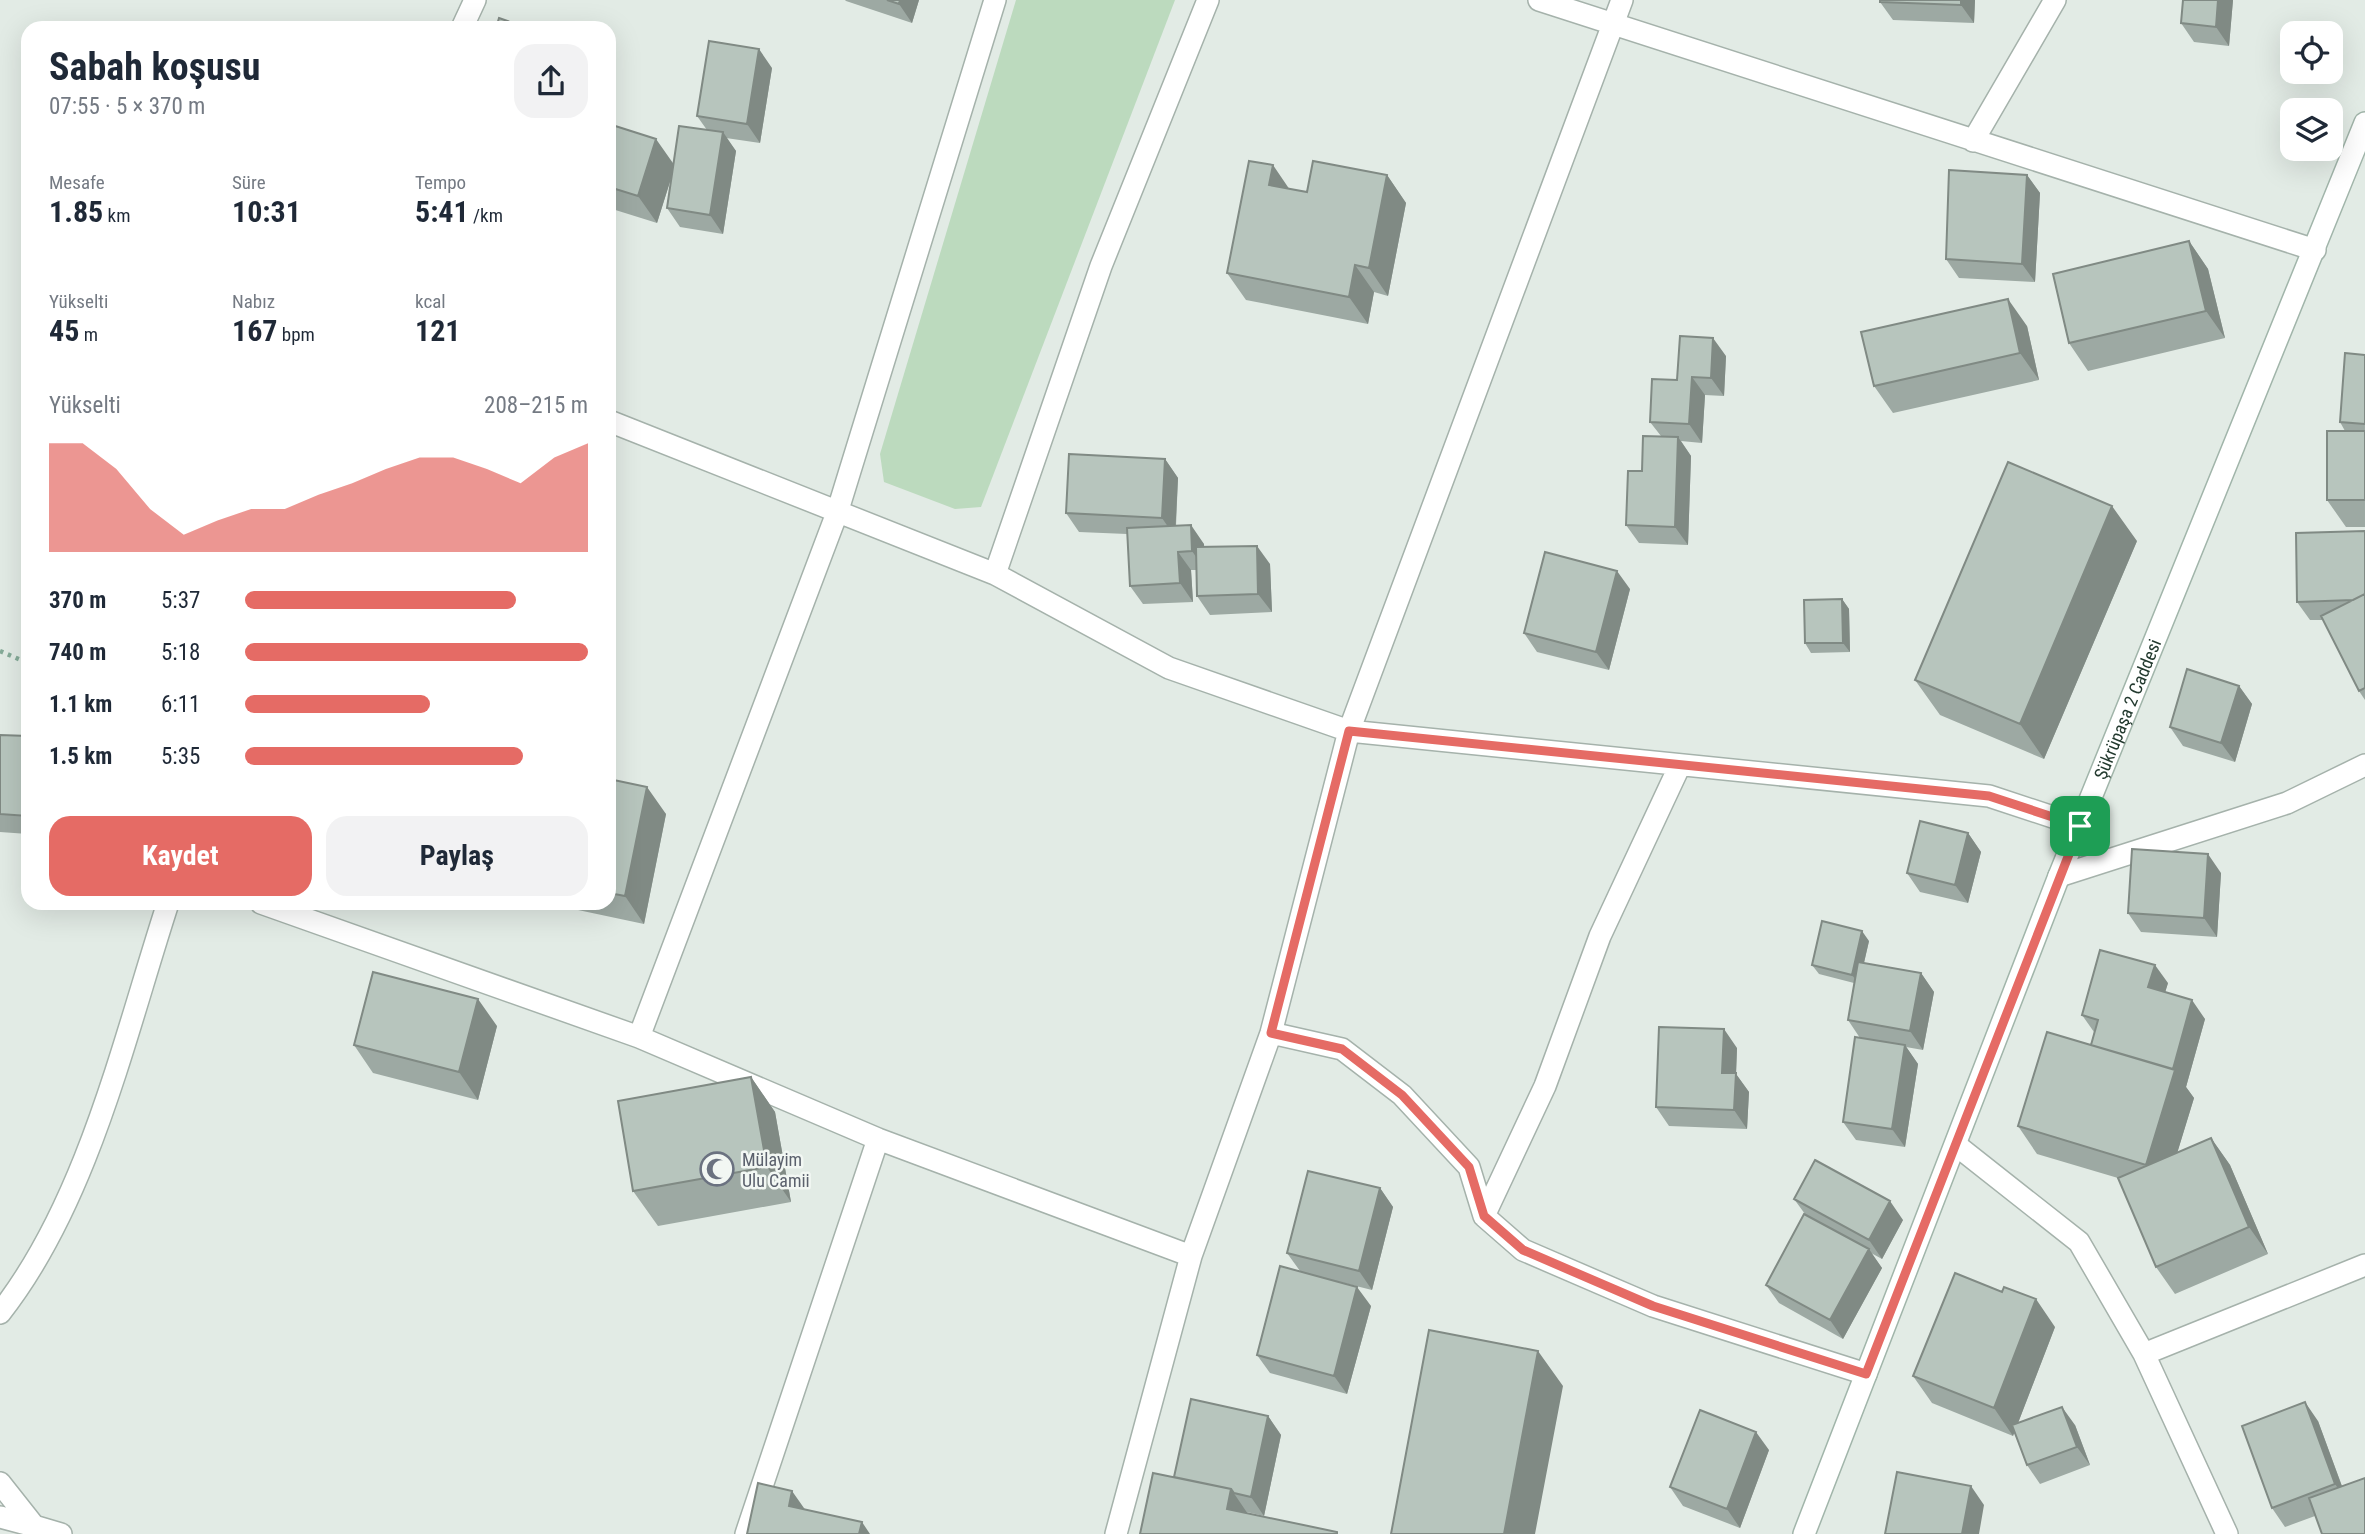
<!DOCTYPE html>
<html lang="tr">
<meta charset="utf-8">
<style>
body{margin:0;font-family:"Roboto Condensed",sans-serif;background:#f2f2f3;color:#1f2937;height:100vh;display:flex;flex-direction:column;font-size:26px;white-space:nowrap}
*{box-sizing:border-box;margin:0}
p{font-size:23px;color:#747a83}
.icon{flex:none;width:38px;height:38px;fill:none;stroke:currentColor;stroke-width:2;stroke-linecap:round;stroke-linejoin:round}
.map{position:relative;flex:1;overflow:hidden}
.side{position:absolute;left:21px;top:21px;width:595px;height:889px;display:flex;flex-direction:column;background:#fff;border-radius:21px;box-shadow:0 7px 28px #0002}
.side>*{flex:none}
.buttons{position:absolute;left:2280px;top:21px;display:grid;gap:14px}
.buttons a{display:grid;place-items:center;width:63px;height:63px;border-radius:14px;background:#fff;box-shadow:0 7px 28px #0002;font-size:35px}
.pin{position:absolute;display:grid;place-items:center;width:60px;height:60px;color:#fff;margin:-30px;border-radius:14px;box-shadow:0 4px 10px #0006}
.round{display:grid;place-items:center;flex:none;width:74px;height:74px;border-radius:21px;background:#f2f2f3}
.headline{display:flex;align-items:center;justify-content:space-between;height:119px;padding:0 28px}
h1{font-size:38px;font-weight:700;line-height:52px}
.figures{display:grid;grid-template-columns:repeat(3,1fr);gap:10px;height:119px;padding:7px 28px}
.figures div{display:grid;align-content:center}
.figures b{font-size:30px;font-weight:700}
.figures small{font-size:19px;font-weight:400}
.figures p{font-size:19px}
.chart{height:196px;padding:14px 28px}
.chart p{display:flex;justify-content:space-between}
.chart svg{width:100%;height:126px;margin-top:7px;fill:#e56b65;opacity:.7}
.primary-button{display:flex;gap:14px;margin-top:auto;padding:14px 28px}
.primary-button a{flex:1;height:80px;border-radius:21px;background:#e56b65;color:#fff;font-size:28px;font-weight:700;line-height:80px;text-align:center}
.primary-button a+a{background:#f2f2f3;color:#1f2937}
ul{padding:0 28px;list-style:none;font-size:23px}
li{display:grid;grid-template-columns:112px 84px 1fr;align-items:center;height:52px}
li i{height:18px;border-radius:9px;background:#e56b65}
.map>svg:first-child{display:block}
.green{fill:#bcdabe}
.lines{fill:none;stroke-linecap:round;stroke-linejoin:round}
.street-casing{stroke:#a5b2ab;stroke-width:24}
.secondary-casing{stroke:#a1b5aa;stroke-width:24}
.path{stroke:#85ab98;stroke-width:4.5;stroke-dasharray:3.5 5;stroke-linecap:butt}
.street{stroke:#fff;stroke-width:21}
.secondary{stroke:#fff;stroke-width:21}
.wall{fill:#9da9a3}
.shaded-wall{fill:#808a84}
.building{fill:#b7c5bd;stroke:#808a84;stroke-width:2}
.route-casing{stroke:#fff;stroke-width:14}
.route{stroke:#e56b65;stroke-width:9}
.labels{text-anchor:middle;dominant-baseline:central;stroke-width:5;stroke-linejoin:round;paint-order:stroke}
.street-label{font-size:18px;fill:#233a2f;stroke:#f2f7f3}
.worship-label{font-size:18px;fill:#5b616d;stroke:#f2f7f3;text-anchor:start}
</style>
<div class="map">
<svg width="2365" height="1534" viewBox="0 0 2365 1534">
<rect width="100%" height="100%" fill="#e2ebe5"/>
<path class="green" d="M 1016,0 L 1175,0 L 981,507 L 955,509 L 884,482 L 880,454 Z"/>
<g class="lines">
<defs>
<path id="street" d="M 1539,0 L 2315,250
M 462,28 L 475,0
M 1973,141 L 2055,0
M 609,421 L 995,574 L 1169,668 L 1349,731 L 1989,796 L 2080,826
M 995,574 L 1101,266 L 1208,0
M 2059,876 L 2287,803 L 2365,765
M 261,903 L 639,1037 L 878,1139 L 1191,1256
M 1271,1033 L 1342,1049 L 1402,1095 L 1469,1167 L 1484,1216 L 1523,1250 L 1653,1306 L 1866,1374
M 639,1037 L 837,513 L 995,0
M 1956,1145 L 2079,1242 L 2144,1354 L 2227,1534
M 1484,1216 L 1545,1086 L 1600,936 L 1680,765
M 0,1313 C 88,1201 124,1038 168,903
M 2144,1354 L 2365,1265
M 0,1483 L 34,1526 L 61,1534
M 0,1517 L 34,1526
M 746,1534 L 878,1139
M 1116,1534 L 1191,1256 L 1271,1033 L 1349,731 L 1622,0"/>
<g id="secondary">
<path id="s1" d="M 1804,1534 L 2059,876 L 2365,123"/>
</g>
</defs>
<use href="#street" class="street-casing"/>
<use href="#secondary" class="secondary-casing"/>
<path class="path" d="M 0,651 L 28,663"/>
<use href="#street" class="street"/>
<use href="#secondary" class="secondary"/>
</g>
<path class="wall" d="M 845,0 L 919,0 L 912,23 L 846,1 Z
M 1975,0 L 1974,23 L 1893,20 L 1880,2 Z
M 2233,0 L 2229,46 L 2194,42 L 2181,23 Z
M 772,68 L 760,143 L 726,138 L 736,151 L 723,234 L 680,227 L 667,208 L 672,175 L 657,223 L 609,208 L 609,124 L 674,164 L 707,130 L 697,116 Z
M 1387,175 L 1406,203 L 1388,296 L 1374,292 L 1368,324 L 1246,300 L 1227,273 L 1289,189 L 1307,192 Z
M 2027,175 L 2040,193 L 2035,282 L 1959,278 L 1946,259 Z
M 2189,241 L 2208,269 L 2225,338 L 2088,371 L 2069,343 Z
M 2027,326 L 2039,380 L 1893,413 L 1874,386 Z
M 2365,355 L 2365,527 L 2346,527 L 2327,500 L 2345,431 L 2340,422 Z
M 1726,356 L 1724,396 L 1705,395 L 1702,443 L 1681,441 L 1691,456 L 1688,545 L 1639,543 L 1626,525 L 1642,471 L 1661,436 L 1650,422 L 1677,380 Z
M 1165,459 L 1178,478 L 1176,526 L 1204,544 L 1204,547 L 1270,564 L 1272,612 L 1210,615 L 1197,596 L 1197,570 L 1191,570 L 1193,602 L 1143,604 L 1130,586 L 1127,534 L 1079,532 L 1066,513 Z
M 2365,531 L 2365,700 L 2359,691 L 2323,620 L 2310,620 L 2297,602 Z
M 2137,541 L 2044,759 L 1940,715 L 1915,680 Z
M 1630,589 L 1609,670 L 1537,652 L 1524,633 Z
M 1842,599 L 1849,609 L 1850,652 L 1811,653 L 1805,643 Z
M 2239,686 L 2252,704 L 2235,762 L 2183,746 L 2170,727 Z
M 0,735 L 28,736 L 28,834 L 0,832 Z
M 609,779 L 666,814 L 644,924 L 578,910 L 573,903 L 609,903 Z
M 1968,833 L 1981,852 L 1968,903 L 1920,892 L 1907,873 Z
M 2221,873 L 2217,937 L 2141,932 L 2128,913 Z
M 1869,941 L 1864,963 L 1921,973 L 1934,992 L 1923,1050 L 1906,1047 L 1918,1064 L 1905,1147 L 1856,1140 L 1843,1122 L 1860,1038 L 1848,1020 L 1854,983 L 1819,974 L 1812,965 Z
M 2168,983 L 2165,992 L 2205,1019 L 2186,1087 L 2194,1098 L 2177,1153 L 2211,1138 L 2230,1165 L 2268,1254 L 2175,1294 L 2156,1267 L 2118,1178 L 2037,1154 L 2018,1126 L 2091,1045 L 2094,1032 L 2082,1015 Z
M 497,1026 L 478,1100 L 373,1073 L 354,1045 Z
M 1737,1048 L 1736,1074 L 1749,1092 L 1747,1129 L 1669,1126 L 1656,1107 Z
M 751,1077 L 775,1112 L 791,1202 L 658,1226 L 633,1191 Z
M 1380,1188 L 1393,1207 L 1372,1290 L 1316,1276 L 1371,1306 L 1347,1394 L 1270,1373 L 1257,1355 L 1300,1271 L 1287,1253 Z
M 1794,1199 L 1903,1220 L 1882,1259 L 1871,1253 L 1882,1268 L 1843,1339 L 1779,1303 L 1766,1285 L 1805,1214 Z
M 2055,1327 L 2018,1423 L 2075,1425 L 2090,1465 L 2040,1484 L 2027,1465 L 2014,1432 L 2013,1436 L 1932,1403 L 1913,1376 Z
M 1268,1416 L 1281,1435 L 1264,1516 L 1247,1512 L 1140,1534 L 1174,1477 Z
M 2318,1421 L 2342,1486 L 2315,1516 L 2285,1527 L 2272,1508 Z
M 1769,1450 L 1740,1528 L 1683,1506 L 1670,1487 Z"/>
<path class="shaded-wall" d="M 900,0 L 919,0 L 912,23 L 899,4 Z
M 1961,0 L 1975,0 L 1974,23 L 1961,5 Z
M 2218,0 L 2233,0 L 2229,46 L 2216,27 Z
M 759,49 L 772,68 L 760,143 L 747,124 Z
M 723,132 L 736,151 L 723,234 L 710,215 Z
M 656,139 L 675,166 L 657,223 L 638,196 Z
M 1273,165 L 1292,193 L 1269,185 Z
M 1387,175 L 1406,203 L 1388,296 L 1369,268 Z
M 2027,175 L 2040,193 L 2035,282 L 2022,264 Z
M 2189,241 L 2208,269 L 2225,338 L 2206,311 Z
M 1355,265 L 1374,292 L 1368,324 L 1349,297 Z
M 2008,299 L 2027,326 L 2039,380 L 2020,353 Z
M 1713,338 L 1726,356 L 1724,396 L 1711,378 Z
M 1692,377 L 1705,395 L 1702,443 L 1689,424 Z
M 1678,437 L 1691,456 L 1688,545 L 1675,527 Z
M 1165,459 L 1178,478 L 1175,537 L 1162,518 Z
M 2112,506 L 2137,541 L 2044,759 L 2020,724 Z
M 1191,525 L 1204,544 L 1205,570 L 1192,551 Z
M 1257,546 L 1270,564 L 1272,612 L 1258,594 Z
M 1178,552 L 1191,570 L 1193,602 L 1180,583 Z
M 1617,571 L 1630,589 L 1609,670 L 1596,652 Z
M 1842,599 L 1849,609 L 1850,652 L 1843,643 Z
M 2239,686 L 2252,704 L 2235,762 L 2221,743 Z
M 647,787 L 666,814 L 644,924 L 625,896 Z
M 1968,833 L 1981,852 L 1968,903 L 1955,885 Z
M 2208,854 L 2221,873 L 2217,937 L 2204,918 Z
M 1862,931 L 1869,941 L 1859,984 L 1852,975 Z
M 2155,965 L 2168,983 L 2161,1006 L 2148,987 Z
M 1921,973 L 1934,992 L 1923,1050 L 1910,1031 Z
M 478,999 L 497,1026 L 478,1100 L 459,1072 Z
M 2192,1000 L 2205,1019 L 2186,1087 L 2194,1098 L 2165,1193 L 2146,1165 Z
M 1724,1029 L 1737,1048 L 1736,1074 L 1749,1092 L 1747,1129 L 1734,1110 L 1722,1073 Z
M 1905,1045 L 1918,1064 L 1905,1147 L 1892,1129 Z
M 751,1077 L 775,1112 L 791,1202 L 767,1167 Z
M 2211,1138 L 2230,1165 L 2268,1254 L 2249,1227 Z
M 1380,1188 L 1393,1207 L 1372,1290 L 1359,1271 Z
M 1890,1201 L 1903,1220 L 1882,1259 L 1869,1240 Z
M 1869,1249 L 1882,1268 L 1843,1339 L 1830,1320 Z
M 1357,1287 L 1371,1306 L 1347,1394 L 1334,1376 Z
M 2036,1299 L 2055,1327 L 2013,1436 L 1994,1408 Z
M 1538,1351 L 1563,1386 L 1535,1534 L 1504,1534 Z
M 2305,1402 L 2318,1421 L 2348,1503 L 2335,1484 Z
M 2062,1407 L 2075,1425 L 2090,1465 L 2077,1447 Z
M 1268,1416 L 1281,1435 L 1264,1516 L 1251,1497 Z
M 1756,1432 L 1769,1450 L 1740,1528 L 1727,1509 Z
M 1971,1486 L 1984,1505 L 1979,1534 L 1962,1534 Z
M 1231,1489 L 1250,1517 L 1227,1509 Z
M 792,1491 L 811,1518 L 789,1506 Z
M 862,1522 L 870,1534 L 859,1534 Z"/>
<path class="building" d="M 887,0 L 900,0 L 899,4 Z
M 1880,0 L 1961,0 L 1961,5 L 1880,2 Z
M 2183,0 L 2218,0 L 2216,27 L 2181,23 Z
M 499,18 L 527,28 L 496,28 Z
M 709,41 L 759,49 L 747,124 L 697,116 Z
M 609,124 L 656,139 L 638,196 L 609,187 Z
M 679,126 L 723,132 L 710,215 L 667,208 Z
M 1249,161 L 1273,165 L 1269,185 L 1307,192 L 1313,161 L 1387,175 L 1369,268 L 1355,265 L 1349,297 L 1227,273 Z
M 1949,170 L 2027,175 L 2022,264 L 1946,259 Z
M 2189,241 L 2206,311 L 2069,343 L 2053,274 Z
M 2008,299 L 2020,353 L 1874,386 L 1861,332 Z
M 1680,336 L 1713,338 L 1711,378 L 1692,377 L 1689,424 L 1650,422 L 1652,379 L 1677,380 Z
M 2345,353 L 2365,355 L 2365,424 L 2340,422 Z
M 2327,431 L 2365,431 L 2365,500 L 2327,500 Z
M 1643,436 L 1678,437 L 1675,527 L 1626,525 L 1628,471 L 1642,471 Z
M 1069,454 L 1165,459 L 1162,518 L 1066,513 Z
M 2008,462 L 2112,506 L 2020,724 L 1915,680 Z
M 1191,525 L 1192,551 L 1178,552 L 1180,583 L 1130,586 L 1127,528 Z
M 2365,531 L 2365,594 L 2353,600 L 2297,602 L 2296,533 Z
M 1257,546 L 1258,594 L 1197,596 L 1196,547 Z
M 1545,552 L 1617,571 L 1596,652 L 1524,633 Z
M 2365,594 L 2365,688 L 2359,691 L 2321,616 Z
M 1842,599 L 1843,643 L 1805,643 L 1804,600 Z
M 2187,669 L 2239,686 L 2221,743 L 2170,727 Z
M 0,735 L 28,736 L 28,816 L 0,814 Z
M 609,779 L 647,787 L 625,896 L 609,893 Z
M 1920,821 L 1968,833 L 1955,885 L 1907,873 Z
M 2132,849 L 2208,854 L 2204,918 L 2128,913 Z
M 1822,921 L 1862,931 L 1852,975 L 1812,965 Z
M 2100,950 L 2155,965 L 2148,987 L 2192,1000 L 2173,1069 L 2091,1045 L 2098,1020 L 2082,1015 Z
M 1858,962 L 1921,973 L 1910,1031 L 1848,1020 Z
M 373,972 L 478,999 L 459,1072 L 354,1045 Z
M 1659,1027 L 1724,1029 L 1722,1073 L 1736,1073 L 1734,1110 L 1656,1107 Z
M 2047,1032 L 2175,1070 L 2146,1165 L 2018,1126 Z
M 1855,1037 L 1905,1045 L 1892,1129 L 1843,1122 Z
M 751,1077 L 767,1167 L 633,1191 L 618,1101 Z
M 2211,1138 L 2249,1227 L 2156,1267 L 2118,1178 Z
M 1815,1160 L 1890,1201 L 1869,1240 L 1794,1199 Z
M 1308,1171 L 1380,1188 L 1359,1271 L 1287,1253 Z
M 1804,1214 L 1869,1249 L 1830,1320 L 1766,1285 Z
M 1280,1266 L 1357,1287 L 1334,1376 L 1257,1355 Z
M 1955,1273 L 2002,1292 L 2004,1287 L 2036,1299 L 1994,1408 L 1913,1376 Z
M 1429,1330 L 1538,1351 L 1504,1534 L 1391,1534 Z
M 1191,1399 L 1268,1416 L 1251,1497 L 1234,1493 L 1231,1489 L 1174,1477 Z
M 2305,1402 L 2335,1484 L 2272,1508 L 2242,1426 Z
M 2062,1407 L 2077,1447 L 2027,1465 L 2012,1425 Z
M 1700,1410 L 1756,1432 L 1727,1509 L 1670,1487 Z
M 1897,1472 L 1971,1486 L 1962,1534 L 1885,1534 Z
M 1153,1473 L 1231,1489 L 1227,1509 L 1337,1532 L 1337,1534 L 1140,1534 Z
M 2365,1478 L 2365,1534 L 2322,1534 L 2309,1498 Z
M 758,1483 L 792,1491 L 789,1506 L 862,1522 L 859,1534 L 747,1534 Z"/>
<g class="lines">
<defs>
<path id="route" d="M 1349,731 L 1989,796 L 2080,826 L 1866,1374 L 1653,1306 L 1523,1250 L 1484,1216 L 1469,1167 L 1402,1095 L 1342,1049 L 1271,1033 Z"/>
</defs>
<use href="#route" class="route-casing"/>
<use href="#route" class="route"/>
</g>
<defs>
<symbol id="mosque-ring" viewBox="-11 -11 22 22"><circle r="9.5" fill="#f2f7f3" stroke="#6b7280" stroke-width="1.5"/><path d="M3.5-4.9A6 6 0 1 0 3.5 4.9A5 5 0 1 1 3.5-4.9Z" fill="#6b7280"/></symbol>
</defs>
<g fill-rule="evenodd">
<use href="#mosque-ring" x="698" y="1150" width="38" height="38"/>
</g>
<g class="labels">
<g class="street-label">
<text stroke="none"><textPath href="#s1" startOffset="886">Şükrüpaşa 2 Caddesi</textPath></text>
</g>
<g class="worship-label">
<text x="742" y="1159">Mülayim<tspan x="742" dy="21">Ulu Camii</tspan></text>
</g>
</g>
</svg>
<div class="buttons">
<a><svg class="icon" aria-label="locate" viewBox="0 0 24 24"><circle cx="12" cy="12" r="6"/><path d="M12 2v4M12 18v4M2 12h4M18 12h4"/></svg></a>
<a><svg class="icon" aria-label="layers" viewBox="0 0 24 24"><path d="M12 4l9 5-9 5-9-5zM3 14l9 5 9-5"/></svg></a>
</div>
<div class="pin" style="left:2080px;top:826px;background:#1e9e55"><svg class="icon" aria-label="arrive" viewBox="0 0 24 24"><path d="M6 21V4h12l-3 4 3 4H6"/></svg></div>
<section class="side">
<div class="headline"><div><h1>Sabah koşusu</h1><p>07:55 · 5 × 370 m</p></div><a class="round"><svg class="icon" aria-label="share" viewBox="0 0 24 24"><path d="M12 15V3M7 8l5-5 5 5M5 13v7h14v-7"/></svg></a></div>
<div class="figures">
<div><p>Mesafe</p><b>1.85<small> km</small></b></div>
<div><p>Süre</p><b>10:31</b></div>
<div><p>Tempo</p><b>5:41<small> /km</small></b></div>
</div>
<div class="figures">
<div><p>Yükselti</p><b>45<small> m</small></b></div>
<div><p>Nabız</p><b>167<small> bpm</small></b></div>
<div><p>kcal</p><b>121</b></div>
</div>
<div class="chart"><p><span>Yükselti</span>208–215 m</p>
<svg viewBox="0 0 160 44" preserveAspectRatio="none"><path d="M0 44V6L10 6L20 15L30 29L40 38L50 33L60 29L70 29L80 24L90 20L100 15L110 11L120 11L130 15L140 20L150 11L160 6V44z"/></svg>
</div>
<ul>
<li><b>370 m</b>5:37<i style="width:79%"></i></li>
<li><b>740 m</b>5:18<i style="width:100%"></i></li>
<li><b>1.1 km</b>6:11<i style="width:54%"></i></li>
<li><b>1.5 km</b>5:35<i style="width:81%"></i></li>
</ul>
<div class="primary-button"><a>Kaydet</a><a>Paylaş</a></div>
</section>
</div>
